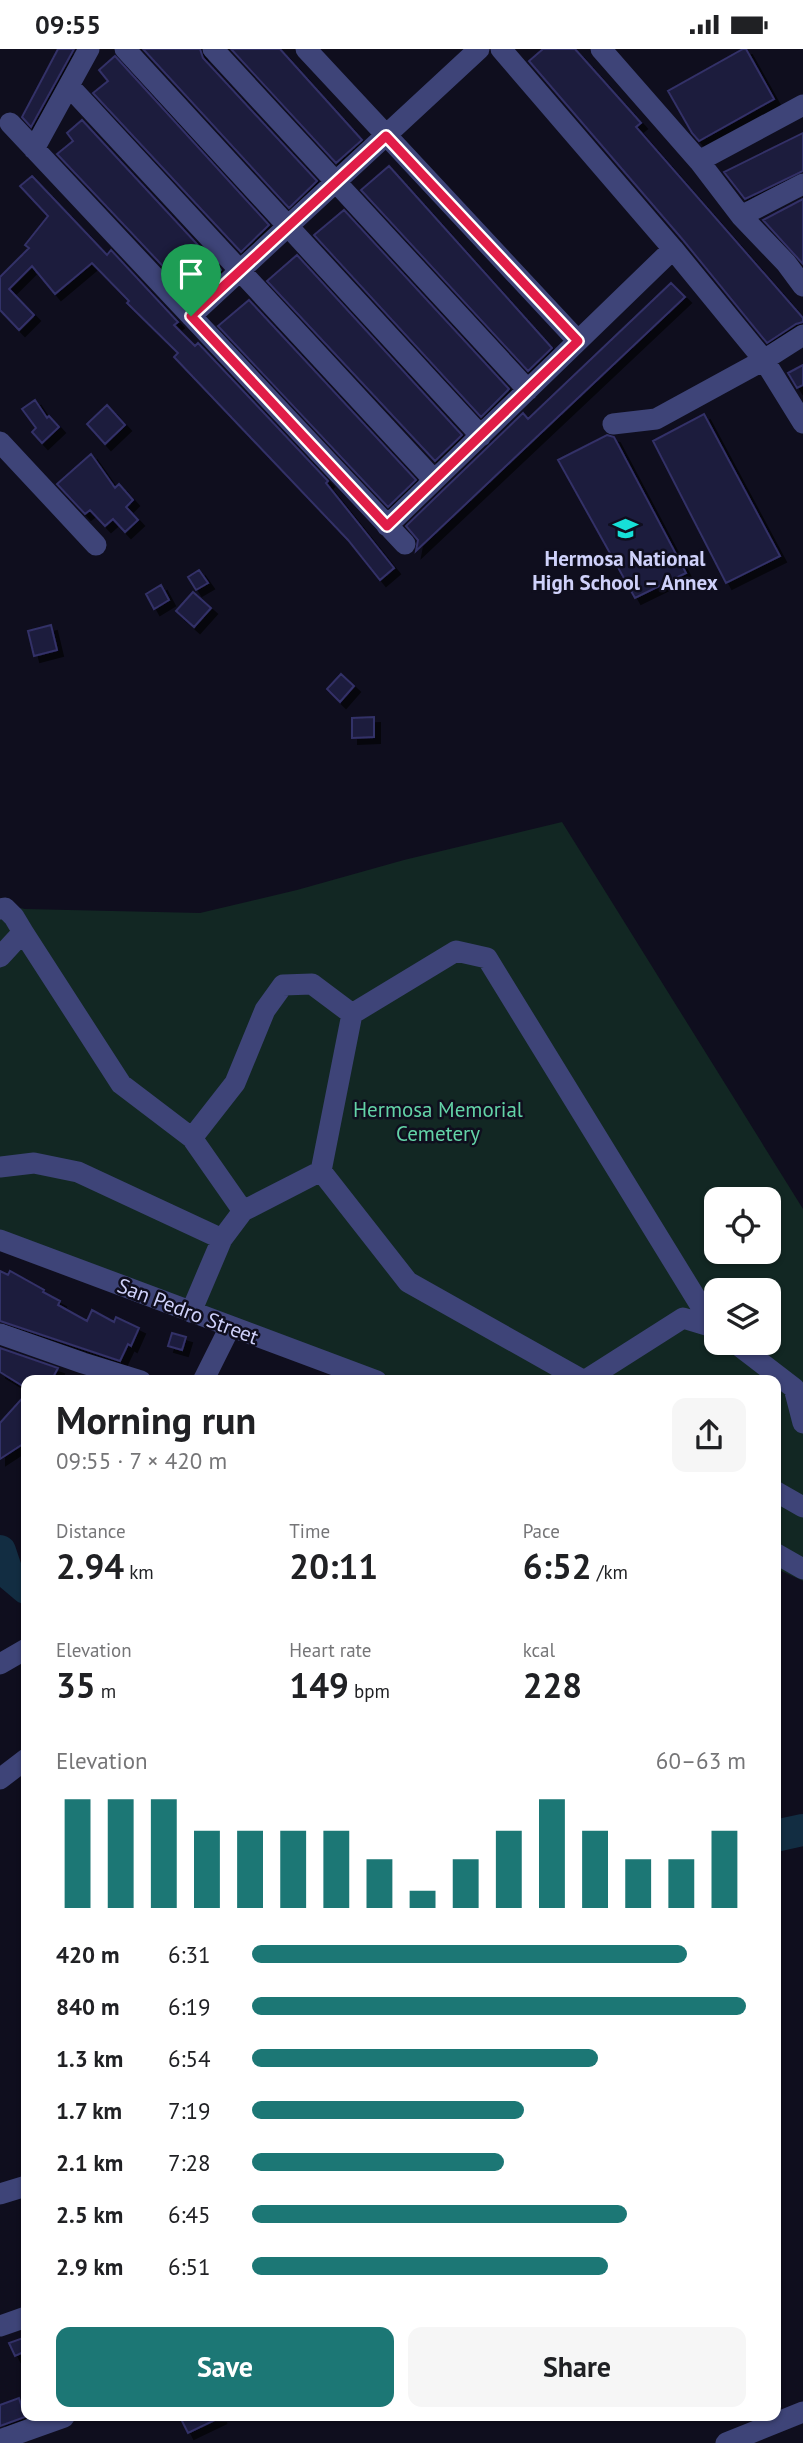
<!DOCTYPE html>
<meta charset="utf-8">
<style>
body{margin:0;font-family:"PT Sans",sans-serif;background:#f6f6f6;color:#202124;height:100vh;display:flex;flex-direction:column;font-size:26px;white-space:nowrap}
*{box-sizing:border-box;margin:0}
p{font-size:23px;color:#757577}
.icon{flex:none;width:38px;height:38px;fill:none;stroke:currentColor;stroke-width:2;stroke-linecap:round;stroke-linejoin:round}
.map{position:relative;flex:1;overflow:hidden}
.side{position:absolute;left:21px;top:1326px;width:760px;height:1046px;display:flex;flex-direction:column;background:#fff;border-radius:14px;box-shadow:0 2px 5px #0004}
.side>*{flex:none}
.controls{position:absolute;left:704px;top:1138px;display:grid;gap:14px}
.controls a{display:grid;place-items:center;width:77px;height:77px;border-radius:14px;background:#fff;box-shadow:0 2px 5px #0004;font-size:35px}
.pin{position:absolute;display:grid;place-items:center;width:60px;height:60px;color:#fff;margin:-72px -30px;border-radius:50% 50% 50% 0;rotate:-45deg;box-shadow:0 0 7px #0007}
.pin .icon{rotate:45deg}
.round{display:grid;place-items:center;flex:none;width:74px;height:74px;border-radius:14px;background:#f6f6f6}
.head{display:flex;align-items:center;justify-content:space-between;height:119px;padding:0 35px}
h1{font-size:38px;font-weight:800;line-height:52px}
.stats{display:grid;grid-template-columns:repeat(3,1fr);gap:10px;height:119px;padding:7px 35px}
.stats div{display:grid;align-content:center}
.stats b{font-size:35px;font-weight:800}
.stats small{font-size:19px;font-weight:400}
.stats p{font-size:19px}
.chart{height:196px;padding:14px 35px}
.chart p{display:flex;justify-content:space-between}
.chart svg{width:100%;height:126px;margin-top:7px;stroke:#1c7775;stroke-width:6}
.cta{display:flex;gap:14px;margin-top:auto;padding:14px 35px}
.cta a{flex:1;height:80px;border-radius:14px;background:#1c7775;color:#fff;font-size:28px;font-weight:800;line-height:80px;text-align:center}
.cta a+a{background:#f6f6f6;color:#202124}
ul{padding:0 35px;list-style:none;font-size:23px}
li{display:grid;grid-template-columns:112px 84px 1fr;align-items:center;height:52px}
li i{height:18px;border-radius:9px;background:#1c7775}
.status{display:flex;justify-content:space-between;align-items:center;height:49px;padding:0 35px;background:#fff;direction:ltr}
.status svg{height:19px;fill:currentColor}
.map>svg:first-child{display:block}
.green{fill:#122723;fill-rule:evenodd}
.lines{fill:none;stroke-linecap:round;stroke-linejoin:round}
.river{stroke:#122d42;stroke-width:32}
.building{fill:#1e1c3d;stroke:#333067;stroke-width:2;filter:url(#shadow)}
.minor{stroke:#3e4478;stroke-width:21}
.route-casing{stroke:#fff;stroke-width:14}
.route{stroke:#e11d48;stroke-width:9}
.labels{text-anchor:middle;dominant-baseline:central;stroke-width:5;stroke-linejoin:round;paint-order:stroke}
.poi-label{font-size:21px;font-weight:bold;fill:#cfd1fa;stroke:#0f0e1e}
.park-label{font-size:21px;fill:#63d3a7;stroke:#0f0e1e}
.street-label{font-size:21px;fill:#cfd1fa;stroke:#0f0e1e}
</style>
<div class="status"><b>09:55</b><svg viewBox="0 0 49 12"><path d="M0 12V9h3v3zM5 12V6h3v6zM10 12V3h3v9zM15 12V0h3v12zM26 1h20v11H26zM47 4h2v5h-2z"/></svg></div>
<div class="map">
<svg width="803" height="2394" viewBox="0 0 803 2394">
<defs>
<filter id="shadow"><feDropShadow dx="6" dy="6" stdDeviation="0" flood-color="#0009"/></filter>
</defs>
<rect width="100%" height="100%" fill="#0f0e1e"/>
<path class="green" d="M 562,773 L 803,1160 L 803,1532 L 775,1519 L 775,1332 L 362,1332 L 0,1185 L 0,855 L 25,860 L 200,864 L 297,841 L 404,811 ZM 716,1150 L 768,1150 L 768,1202 L 716,1202 ZM 716,1241 L 768,1241 L 768,1293 L 716,1293 Z"/>
<g class="lines">
<path class="river" d="M 0,1502 L 7,1523 L 26,1539
M 775,1787 L 803,1781"/>
</g>
<path class="building" d="M 58,0 L 74,0 L 31,78 L 22,68 Z
M 143,0 L 200,0 L 203,9 L 317,132 L 289,159 Z
M 231,0 L 280,0 L 362,91 L 336,114 Z
M 543,0 L 575,0 L 641,74 L 636,78 L 803,269 L 803,273 L 796,275 L 767,294 L 683,191 L 529,12 Z
M 743,0 L 746,0 L 774,50 L 699,92 L 692,84 L 668,42 Z
M 115,7 L 269,176 L 241,203 L 93,44 L 108,32 L 99,21 Z
M 82,71 L 221,221 L 192,248 L 57,105 L 73,92 L 67,84 Z
M 803,84 L 803,122 L 745,150 L 724,123 Z
M 389,117 L 552,299 L 528,322 L 361,141 Z
M 32,127 L 107,206 L 111,201 L 178,273 L 174,276 L 195,297 L 198,294 L 328,432 L 326,434 L 394,519 L 380,531 L 348,491 L 174,308 L 178,304 L 127,254 L 129,252 L 92,214 L 55,245 L 32,217 L 9,240 L 34,266 L 19,281 L 0,261 L 0,228 L 29,199 L 25,196 L 48,167 L 20,137 Z
M 803,150 L 803,215 L 763,171 Z
M 344,161 L 509,340 L 481,368 L 314,186 Z
M 297,206 L 462,386 L 435,412 L 267,232 Z
M 671,234 L 685,248 L 416,502 L 418,491 L 406,477 L 523,364 L 528,370 Z
M 249,251 L 416,431 L 388,458 L 218,277 Z
M 803,316 L 803,336 L 797,339 L 788,324 Z
M 35,351 L 47,369 L 49,367 L 59,378 L 42,394 L 32,383 L 36,379 L 22,360 Z
M 107,356 L 125,376 L 105,395 L 87,375 Z
M 704,365 L 780,507 L 726,534 L 653,392 Z
M 607,386 L 614,388 L 686,524 L 635,549 L 558,411 Z
M 91,405 L 115,439 L 119,435 L 133,451 L 126,458 L 138,471 L 125,483 L 113,470 L 105,477 L 90,461 L 85,465 L 57,435 Z
M 199,521 L 208,534 L 196,541 L 188,528 Z
M 161,536 L 169,551 L 154,560 L 146,545 Z
M 193,543 L 211,559 L 194,578 L 176,562 Z
M 51,576 L 57,601 L 34,607 L 28,582 Z
M 341,625 L 354,637 L 340,653 L 327,640 Z
M 374,668 L 374,688 L 352,689 L 352,669 Z
M 0,1222 L 8,1226 L 10,1222 L 44,1241 L 43,1243 L 60,1252 L 58,1256 L 87,1272 L 92,1261 L 114,1273 L 116,1268 L 139,1279 L 131,1297 L 128,1295 L 120,1312 L 0,1272 Z
M 172,1284 L 186,1288 L 182,1301 L 168,1297 Z
M 0,1299 L 58,1319 L 51,1332 L 26,1332 L 26,1339 L 0,1323 Z
M 26,1345 L 26,1393 L 0,1410 L 0,1374 Z
M 23,2289 L 26,2302 L 15,2307 L 9,2294 Z
M 19,2349 L 25,2368 L 0,2377 L 0,2356 Z
M 180,2368 L 221,2368 L 188,2384 Z"/>
<g class="lines">
<path class="minor" d="M 125,0 L 481,387
M 213,0 L 528,341
M 306,0 L 578,292
M 501,0 L 673,200 L 764,311 L 803,374
M 601,0 L 699,112 L 741,167 L 786,214 L 803,237
M 69,37 L 434,431
M 10,74 L 405,495
M 34,100 L 89,0
M 699,112 L 803,56
M 741,167 L 803,135
M 191,267 L 479,0
M 613,375 L 656,370 L 764,311 L 803,286
M 0,393 L 96,496
M 387,477 L 673,200
M 0,860 L 5,859 L 14,868 L 23,883 L 0,908
M 23,883 L 121,1035 L 192,1089 L 243,1162
M 192,1089 L 235,1034 L 265,961 L 283,936 L 312,935 L 352,965
M 0,1118 L 34,1114 L 78,1123 L 222,1190 L 191,1263
M 321,1122 L 408,1233 L 584,1332
M 222,1190 L 243,1162 L 321,1122 L 352,965 L 456,902 L 487,909 L 713,1277
M 0,1191 L 377,1332
M 0,1285 L 83,1314 L 141,1332
M 734,1293 L 794,1339 L 803,1374
M 203,1332 L 230,1278
M 584,1332 L 683,1269 L 716,1279
M 775,1442 L 803,1458
M 775,1504 L 803,1520
M 0,1615 L 26,1600
M 0,1730 L 26,1710
M 0,2145 L 26,2137
M 0,2277 L 26,2268
M 0,2391 L 64,2368
M 726,2394 L 803,2363"/>
</g>
<g class="lines">
<defs>
<path id="route" d="M 386,87 L 578,292 L 387,477 L 191,267 Z"/>
</defs>
<use href="#route" class="route-casing"/>
<use href="#route" class="route"/>
</g>
<defs>
<symbol id="school-bare" viewBox="-9 -9 18 18"><path d="M0-5L7-2L0 1L-7-2ZM-4 1L0 2.5L4 1V4Q0 6-4 4Z" fill="#16e0d8" stroke="#0f0e1e" stroke-width="2.5" paint-order="stroke"/></symbol>
</defs>
<g fill-rule="evenodd">
<use href="#school-bare" x="608" y="462" width="35" height="35"/>
</g>
<g class="labels">
<g class="poi-label">
<text x="625" y="509">Hermosa National<tspan x="625" dy="24">High School – Annex</tspan></text>
</g>
<g class="park-label">
<text x="438" y="1060">Hermosa Memorial<tspan x="438" dy="24">Cemetery</tspan></text>
</g>
<g class="street-label">
<text transform="translate(188 1262) rotate(21)">San Pedro Street</text>
</g>
</g>
</svg>
<div class="controls">
<a><svg class="icon" aria-label="locate" viewBox="0 0 24 24"><circle cx="12" cy="12" r="6"/><path d="M12 2v4M12 18v4M2 12h4M18 12h4"/></svg></a>
<a><svg class="icon" aria-label="layers" viewBox="0 0 24 24"><path d="M12 4l9 5-9 5-9-5zM3 14l9 5 9-5"/></svg></a>
</div>
<div class="pin" style="left:191px;top:267px;background:#1e9e55"><svg class="icon" aria-label="arrive" viewBox="0 0 24 24"><path d="M6 21V4h12l-3 4 3 4H6"/></svg></div>
<section class="side">
<div class="head"><div><h1>Morning run</h1><p>09:55 · 7 × 420 m</p></div><a class="round"><svg class="icon" aria-label="share" viewBox="0 0 24 24"><path d="M12 15V3M7 8l5-5 5 5M5 13v7h14v-7"/></svg></a></div>
<div class="stats">
<div><p>Distance</p><b>2.94<small> km</small></b></div>
<div><p>Time</p><b>20:11</b></div>
<div><p>Pace</p><b>6:52<small> /km</small></b></div>
</div>
<div class="stats">
<div><p>Elevation</p><b>35<small> m</small></b></div>
<div><p>Heart rate</p><b>149<small> bpm</small></b></div>
<div><p>kcal</p><b>228</b></div>
</div>
<div class="chart"><p><span>Elevation</span>60–63 m</p>
<svg viewBox="0 0 160 44" preserveAspectRatio="none"><path d="M5 44V6M15 44V6M25 44V6M35 44V17M45 44V17M55 44V17M65 44V17M75 44V27M85 44V38M95 44V27M105 44V17M115 44V6M125 44V17M135 44V27M145 44V27M155 44V17"/></svg>
</div>
<ul>
<li><b>420 m</b>6:31<i style="width:88%"></i></li>
<li><b>840 m</b>6:19<i style="width:100%"></i></li>
<li><b>1.3 km</b>6:54<i style="width:70%"></i></li>
<li><b>1.7 km</b>7:19<i style="width:55%"></i></li>
<li><b>2.1 km</b>7:28<i style="width:51%"></i></li>
<li><b>2.5 km</b>6:45<i style="width:76%"></i></li>
<li><b>2.9 km</b>6:51<i style="width:72%"></i></li>
</ul>
<div class="cta"><a>Save</a><a>Share</a></div>
</section>
</div>
